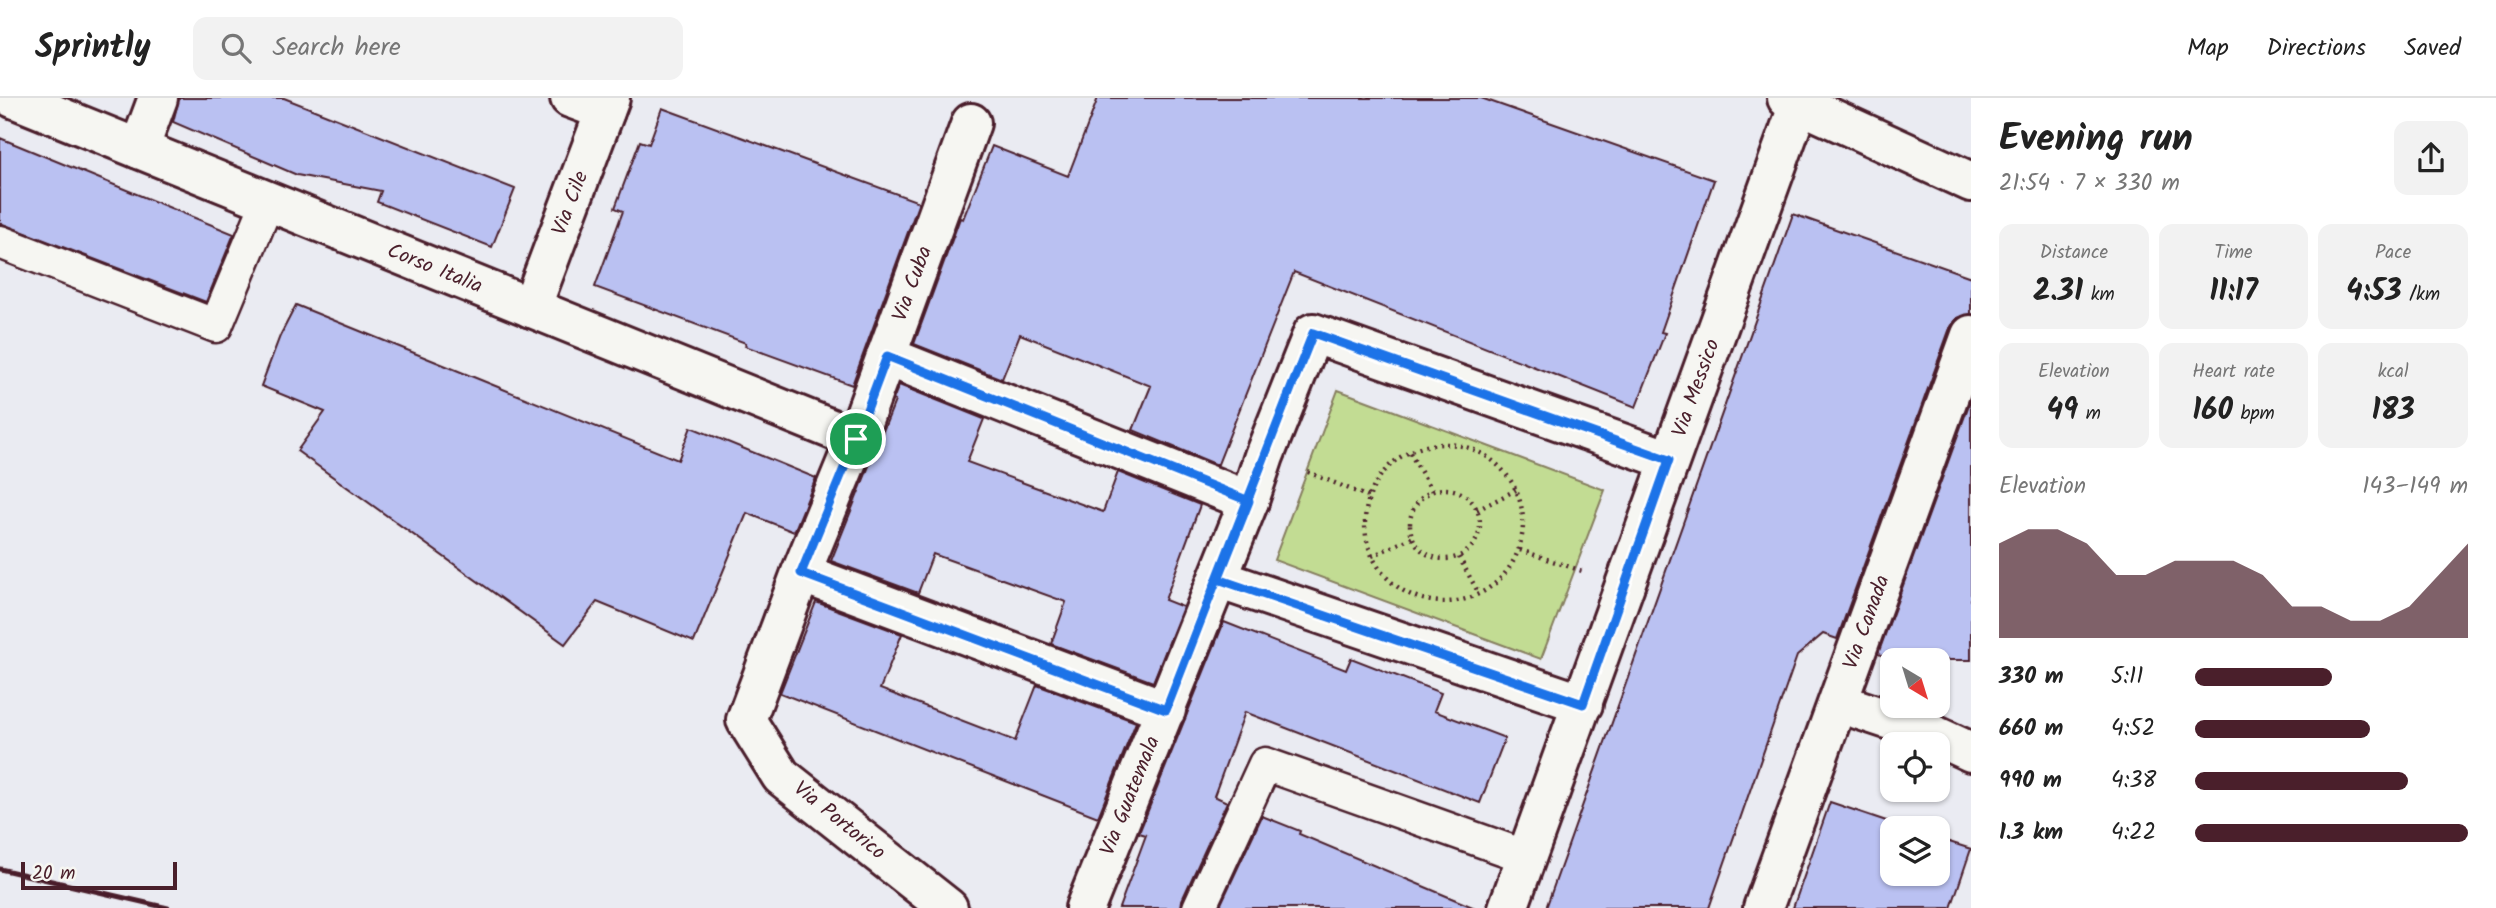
<!DOCTYPE html>
<meta charset="utf-8">
<style>
body{margin:0;font-family:Kalam,sans-serif;background:#f2f2f2;color:#222;height:100vh;display:flex;flex-direction:column;font-size:26px;white-space:nowrap}
*{box-sizing:border-box;margin:0}
p{font-size:23px;color:#767676}
.icon{flex:none;width:38px;height:38px;fill:none;stroke:currentColor;stroke-width:2;stroke-linecap:round;stroke-linejoin:round}
.map{position:relative;flex:1;overflow:hidden}
.panel{display:flex;flex-direction:column;background:#fff;width:525px}
.panel>*{flex:none}
.needle{width:46px;rotate:142deg}
.controls{position:absolute;left:1880px;top:550px;display:grid;gap:14px}
.controls a{display:grid;place-items:center;width:70px;height:70px;border-radius:14px;background:#fff;box-shadow:0 2px 5px #0004;font-size:35px}
.scale{position:absolute;left:21px;bottom:18px;width:156px;box-sizing:border-box;padding-left:7px;border:4px solid #4a1f2b;border-top:0;font-size:19px;line-height:24px;white-space:nowrap;color:#4a1f2b;-webkit-text-stroke:5px #f6f6f2;paint-order:stroke}
.pin{position:absolute;display:grid;place-items:center;width:60px;height:60px;color:#fff;margin:-30px;border:4px solid #fff;border-radius:50%;box-shadow:0 2px 7px #0007}
.round{display:grid;place-items:center;flex:none;width:74px;height:74px;border-radius:14px;background:#f2f2f2}
.head{display:flex;align-items:center;justify-content:space-between;height:119px;padding:0 28px}
h1{font-size:38px;font-weight:800;line-height:52px}
.metrics{display:grid;grid-template-columns:repeat(3,1fr);gap:10px;height:119px;padding:7px 28px}
.metrics div{display:grid;align-content:center;border-radius:14px;background:#f2f2f2;text-align:center}
.metrics b{font-size:30px;font-weight:800}
.metrics small{font-size:19px;font-weight:400}
.metrics p{font-size:19px}
.chart{height:196px;padding:14px 28px}
.chart p{display:flex;justify-content:space-between}
.chart svg{width:100%;height:126px;margin-top:7px;fill:#4a1f2b;opacity:.7}
ul{padding:0 28px;list-style:none;font-size:23px}
li{display:grid;grid-template-columns:112px 84px 1fr;align-items:center;height:52px}
li i{height:18px;border-radius:9px;background:#4a1f2b}
header{display:flex;align-items:center;gap:42px;box-sizing:border-box;height:98px;padding:0 35px;background:#fff;border-bottom:2px solid #e0e0e0}
header strong{font-size:33px}
nav{display:flex;gap:38px;margin-inline-start:auto;font-size:24px}
.search{width:490px;height:63px;background:#f2f2f2;display:flex;align-items:center;gap:18px;box-sizing:border-box;padding:0 24px;border-radius:14px;color:#767676;font-size:26px}
main{display:flex;flex:1;min-height:0}
.map>svg:first-child{display:block}
.green{fill:#c2dc93;stroke:#867e5f;stroke-width:2}
.building{fill:#bac1f2;stroke:#4a1f2b;stroke-width:2}
.lines{fill:none;stroke-linecap:round;stroke-linejoin:round}
.service-casing{stroke:#4a1f2b;stroke-width:37}
.minor-casing{stroke:#4a1f2b;stroke-width:44}
.secondary-casing{stroke:#4a1f2b;stroke-width:44}
.path{stroke:#4a1f2b;stroke-width:4.5;stroke-dasharray:2 5;stroke-linecap:butt}
.service{stroke:#f6f6f2;stroke-width:32}
.minor{stroke:#f6f6f2;stroke-width:38}
.secondary{stroke:#f6f6f2;stroke-width:38}
.rail{stroke:#4a1f2b;stroke-width:5}
.route-casing{stroke:#fff;stroke-width:14}
.route{stroke:#1a73e8;stroke-width:9}
.labels{text-anchor:middle;dominant-baseline:central;stroke-width:5;stroke-linejoin:round;paint-order:stroke}
.street-label{font-size:21px;fill:#4a1f2b;stroke:#f6f6f2}
</style>
<header>
<strong>Sprintly</strong>
<div class="search"><svg class="icon" aria-label="search" viewBox="0 0 24 24"><circle cx="10" cy="10" r="6"/><path d="M15 15l6 6"/></svg>Search here</div>
<nav><a>Map</a><a>Directions</a><a>Saved</a></nav>
</header>
<main>
<div class="map">
<svg width="1971" height="810" viewBox="0 0 1971 810">
<rect width="100%" height="100%" fill="#eaebf2"/>
<filter id="ink" filterUnits="userSpaceOnUse"><feTurbulence type="fractalNoise" baseFrequency=".0143" numOctaves="2"/><feDisplacementMap in="SourceGraphic" scale="14" xChannelSelector="R" yChannelSelector="G"/><feConvolveMatrix kernelMatrix="1 2 1 2 8 2 1 2 1" color-interpolation-filters="sRGB"/></filter>
<g filter="url(#ink)">
<path class="green" d="M 1338,292 L 1605,392 L 1541,561 L 1274,462 Z"/>
<path class="building" d="M 179,0 L 284,0 L 515,91 L 492,149 L 377,104 L 381,93 L 297,77 L 173,24 Z
M 1098,0 L 1481,0 L 1714,82 L 1661,234 L 1665,235 L 1636,309 L 1294,174 L 1218,366 L 1215,366 L 1133,332 L 1151,288 L 1020,236 L 1002,281 L 914,246 L 960,120 L 963,121 L 992,48 L 1068,78 Z
M 662,10 L 919,104 L 852,287 L 745,248 L 746,245 L 595,189 L 623,113 L 615,110 L 640,43 L 649,46 Z
M 0,40 L 234,136 L 206,204 L 0,125 Z
M 1793,116 L 1971,179 L 1971,216 L 1957,220 L 1950,230 L 1837,541 L 1823,536 L 1797,558 L 1709,810 L 1546,810 Z
M 296,207 L 678,362 L 691,329 L 816,380 L 794,434 L 747,415 L 694,544 L 597,504 L 565,546 L 297,353 L 325,314 L 261,288 L 280,238 Z
M 899,287 L 984,321 L 967,364 L 1103,414 L 1118,374 L 1200,407 L 1165,502 L 1183,509 L 1153,584 L 1051,546 L 1066,504 L 933,456 L 918,495 L 831,463 L 895,303 L 893,302 Z
M 1971,301 L 1971,562 L 1894,562 L 1878,556 Z
M 816,504 L 902,536 L 880,591 L 1015,643 L 1037,587 L 1136,624 L 1098,719 L 780,595 Z
M 1224,524 L 1346,572 L 1351,560 L 1441,595 L 1434,613 L 1505,640 L 1480,705 L 1245,614 L 1214,698 L 1227,704 L 1182,802 L 1181,810 L 1119,810 L 1146,737 L 1139,735 Z
M 1830,704 L 1907,730 L 1892,730 L 1892,775 L 1937,775 L 1937,740 L 1971,751 L 1951,810 L 1793,810 Z
M 1262,718 L 1300,733 L 1299,736 L 1475,810 L 1219,810 Z"/>
<g class="lines">
<defs>
<path id="service" d="M 0,144 L 216,228 L 268,103
M 1199,810 L 1265,666 L 1527,759"/>
<g id="minor">
<path id="s1" d="M 13,0 L 856,341"/>
<path d="M 570,0 L 605,13"/>
<path d="M 139,51 L 158,0"/>
<path id="s2" d="M 531,210 L 610,0"/>
<path d="M 886,258 L 1249,403"/>
<path d="M 801,475 L 1166,612"/>
<path d="M 1218,481 L 1583,606"/>
<path d="M 1839,605 L 1932,636 L 1971,654"/>
<path id="s3" d="M 948,810 L 781,678 L 746,622 L 801,475 L 856,341 L 971,25"/>
<path id="s4" d="M 1085,810 L 1249,403 L 1264,358 L 1313,235 L 1669,362"/>
<path id="s5" d="M 1508,810 L 1799,6"/>
<path id="s6" d="M 1763,810 L 1971,237"/>
</g>
<path id="secondary" d="M 1787,0 L 1971,84"/>
</defs>
<use href="#service" class="service-casing"/>
<use href="#minor" class="minor-casing"/>
<use href="#secondary" class="secondary-casing"/>
<path class="path" d="M1365 425a79 79 0 1 1 158 0a79 79 0 1 1-158 0Z
M 1410,355 L 1432,393
M 1308,374 L 1369,399
M1410 426a35 35 0 1 1 70 0a35 35 0 1 1-70 0Z
M 1477,412 L 1516,392
M 1520,452 L 1582,473
M 1372,458 L 1413,439
M 1459,459 L 1479,496"/>
<use href="#service" class="service"/>
<use href="#minor" class="minor"/>
<use href="#secondary" class="secondary"/>
<path class="rail" d="M 0,771 L 168,810"/>
</g>
</g>
<g class="lines" filter="url(#ink)">
<defs>
<path id="route" d="M 856,341 L 887,258 L 1249,403 L 1218,481 L 1583,606 L 1669,362 L 1313,235 C 1263,360 1216,486 1166,612 L 801,475 L 856,341"/>
</defs>
<use href="#route" class="route-casing"/>
<use href="#route" class="route"/>
</g>
<g class="labels">
<g class="street-label">
<text stroke="none"><textPath href="#s2" startOffset="112">Via Cile</textPath></text>
<text stroke="none"><textPath href="#s1" startOffset="455">Corso Italia</textPath></text>
<text stroke="none"><textPath href="#s3" startOffset="746">Via Cuba</textPath></text>
<text stroke="none"><textPath href="#s5" startOffset="553">Via Messico</textPath></text>
<text stroke="none"><textPath href="#s6" startOffset="304">Via Canada</textPath></text>
<text stroke="none"><textPath href="#s4" startOffset="121">Via Guatemala</textPath></text>
<text transform="translate(839 723) rotate(39)">Via Portorico</text>
</g>
</g>
</svg>
<div class="controls">
<a><svg class="needle" viewBox="-14 -14 28 28"><path d="M0-13l5 13h-10z" fill="#e53935"/><path d="M0 13l5-13h-10z" fill="#767676"/></svg></a>
<a><svg class="icon" aria-label="locate" viewBox="0 0 24 24"><circle cx="12" cy="12" r="6"/><path d="M12 2v4M12 18v4M2 12h4M18 12h4"/></svg></a>
<a><svg class="icon" aria-label="layers" viewBox="0 0 24 24"><path d="M12 4l9 5-9 5-9-5zM3 14l9 5 9-5"/></svg></a>
</div>
<div class="scale">20 m</div>
<div class="pin" style="left:856px;top:341px;background:#1e9e55"><svg class="icon" aria-label="arrive" viewBox="0 0 24 24"><path d="M6 21V4h12l-3 4 3 4H6"/></svg></div>
</div>
<section class="panel">
<div class="head"><div><h1>Evening run</h1><p>21:54 · 7 × 330 m</p></div><a class="round"><svg class="icon" aria-label="share" viewBox="0 0 24 24"><path d="M12 15V3M7 8l5-5 5 5M5 13v7h14v-7"/></svg></a></div>
<div class="metrics">
<div><p>Distance</p><b>2.31<small> km</small></b></div>
<div><p>Time</p><b>11:17</b></div>
<div><p>Pace</p><b>4:53<small> /km</small></b></div>
</div>
<div class="metrics">
<div><p>Elevation</p><b>49<small> m</small></b></div>
<div><p>Heart rate</p><b>160<small> bpm</small></b></div>
<div><p>kcal</p><b>183</b></div>
</div>
<div class="chart"><p><span>Elevation</span>143–149 m</p>
<svg viewBox="0 0 160 44" preserveAspectRatio="none"><path d="M0 44V11L10 6L20 6L30 11L40 22L50 22L60 17L70 17L80 17L90 22L100 33L110 33L120 38L130 38L140 33L150 22L160 11V44z"/></svg>
</div>
<ul>
<li><b>330 m</b>5:11<i style="width:50%"></i></li>
<li><b>660 m</b>4:52<i style="width:64%"></i></li>
<li><b>990 m</b>4:38<i style="width:78%"></i></li>
<li><b>1.3 km</b>4:22<i style="width:100%"></i></li>
</ul>
</section>
</main>
